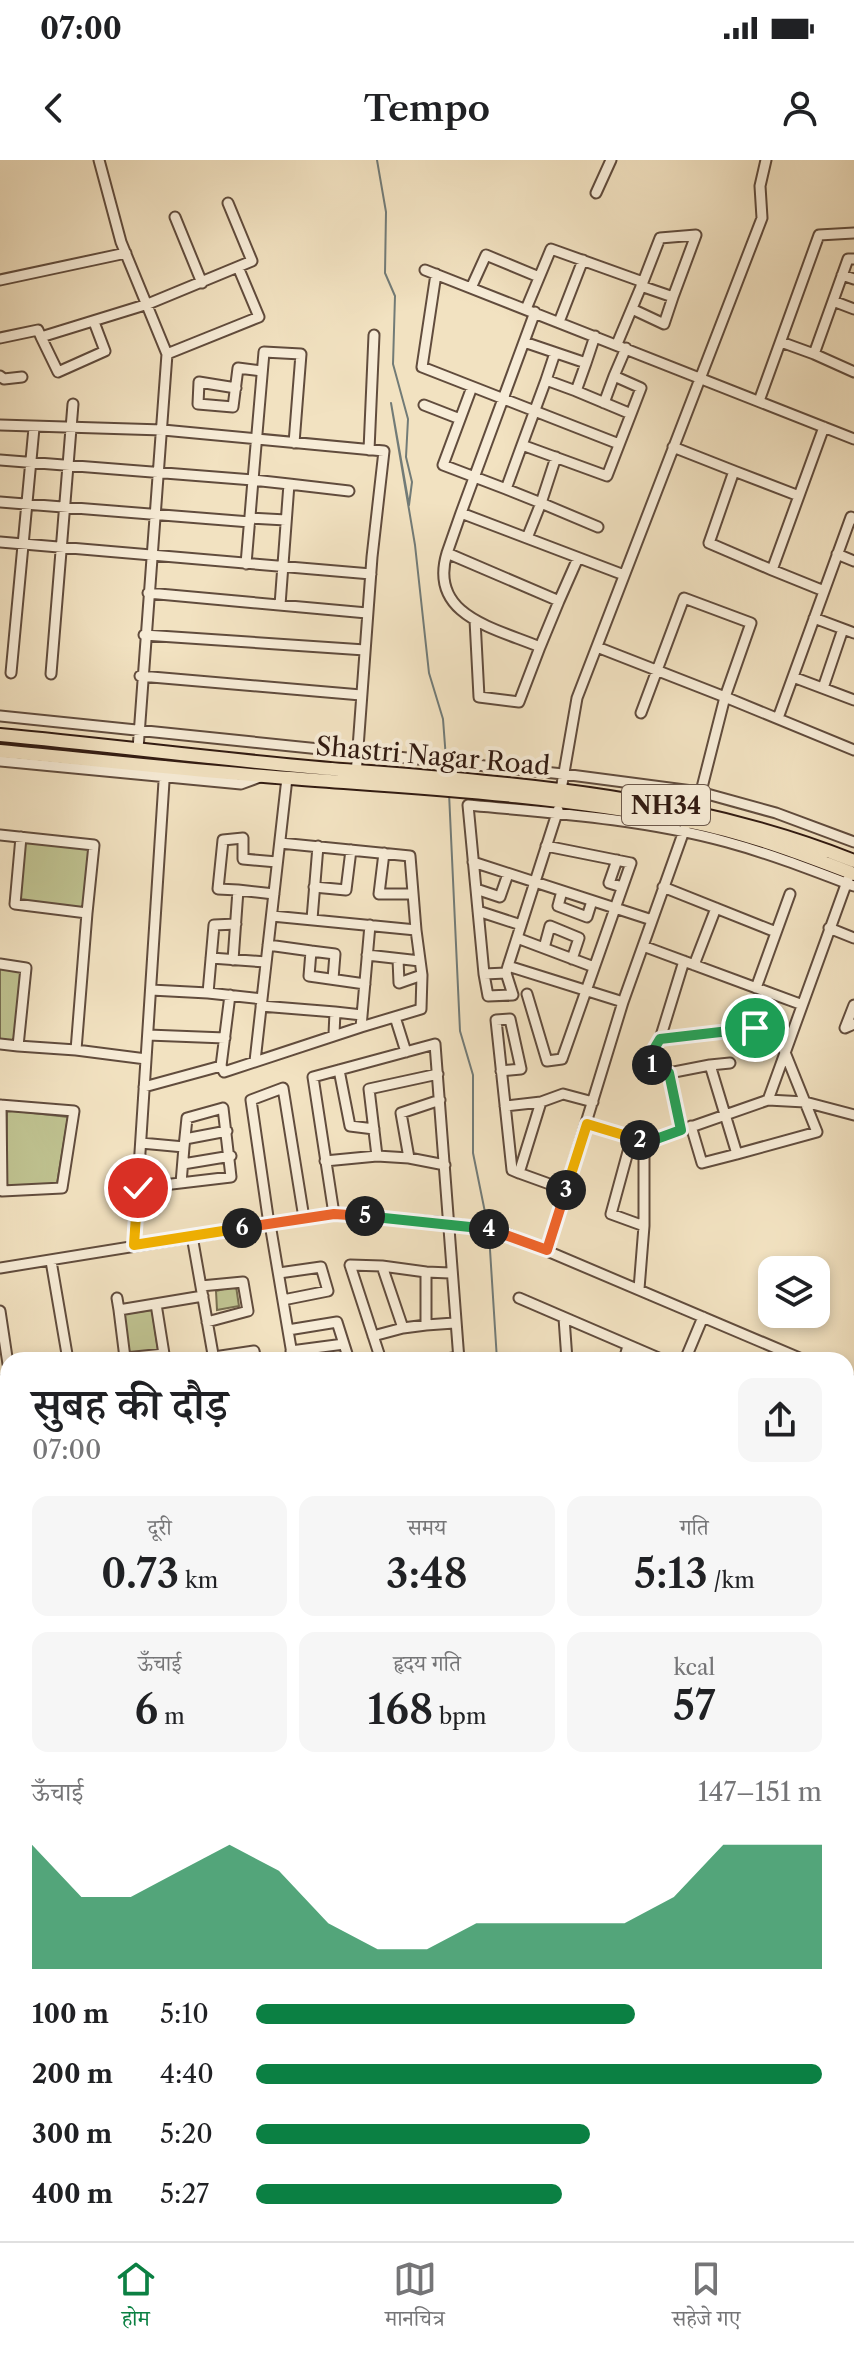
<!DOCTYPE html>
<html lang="hi">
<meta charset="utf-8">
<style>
body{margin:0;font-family:"Libre Caslon Text","Noto Serif Devanagari",serif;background:#f6f6f6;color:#202124;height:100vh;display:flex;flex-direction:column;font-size:30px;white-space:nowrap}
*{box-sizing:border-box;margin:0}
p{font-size:26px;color:#757577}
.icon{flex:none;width:44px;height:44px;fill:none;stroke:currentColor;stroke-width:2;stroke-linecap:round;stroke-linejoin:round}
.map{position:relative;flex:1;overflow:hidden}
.side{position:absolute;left:0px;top:1192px;width:854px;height:890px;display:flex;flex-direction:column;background:#fff;border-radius:24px 24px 0 0;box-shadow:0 4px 12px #0003}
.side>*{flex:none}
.controls{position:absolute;left:758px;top:1096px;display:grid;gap:16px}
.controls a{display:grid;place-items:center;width:72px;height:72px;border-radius:16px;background:#fff;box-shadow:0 4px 12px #0003;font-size:40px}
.pin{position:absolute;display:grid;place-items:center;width:68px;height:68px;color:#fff;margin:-34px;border:4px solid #fff;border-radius:50%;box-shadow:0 2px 8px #0007}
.km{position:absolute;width:40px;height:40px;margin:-20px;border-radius:50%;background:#222;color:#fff;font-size:22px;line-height:40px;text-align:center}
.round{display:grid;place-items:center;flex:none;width:84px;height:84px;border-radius:16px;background:#f6f6f6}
.overview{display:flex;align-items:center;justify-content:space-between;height:136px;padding:0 32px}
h1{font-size:44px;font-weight:600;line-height:60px}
.stats{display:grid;grid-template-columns:repeat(3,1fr);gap:12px;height:136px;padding:8px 32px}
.stats div{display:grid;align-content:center;border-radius:16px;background:#f6f6f6;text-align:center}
.stats b{font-size:40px;font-weight:600}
.stats small{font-size:22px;font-weight:400}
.stats p{font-size:22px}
.chart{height:224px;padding:16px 32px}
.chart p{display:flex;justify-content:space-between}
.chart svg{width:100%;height:144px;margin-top:8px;fill:#0b8043;opacity:.7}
ul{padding:0 32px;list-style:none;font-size:26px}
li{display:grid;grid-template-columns:128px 96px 1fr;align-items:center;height:60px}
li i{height:20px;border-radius:10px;background:#0b8043}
.status{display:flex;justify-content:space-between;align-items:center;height:56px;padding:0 40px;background:#fff;direction:ltr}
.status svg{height:22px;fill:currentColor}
header{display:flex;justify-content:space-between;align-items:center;height:104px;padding:0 32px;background:#fff;font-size:36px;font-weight:600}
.tab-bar{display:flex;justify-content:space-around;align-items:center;height:112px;border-top:2px solid #e0e0e0;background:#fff;font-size:22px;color:#757577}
.tab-bar a{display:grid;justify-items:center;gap:4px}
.tab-bar .current{color:#0b8043}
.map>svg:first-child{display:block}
.green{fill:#bfc290;stroke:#786e50;stroke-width:2}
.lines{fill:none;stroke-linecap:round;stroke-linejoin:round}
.stream{stroke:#727b77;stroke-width:2}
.minor-casing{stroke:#614c3d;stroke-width:13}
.major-casing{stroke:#311a11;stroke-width:15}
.highway-casing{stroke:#311a11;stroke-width:16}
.minor{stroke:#f7ecd7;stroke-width:9}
.major{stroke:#f2e2c1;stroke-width:11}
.highway{stroke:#f2e2c1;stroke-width:12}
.split-1-casing{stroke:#fff;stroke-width:16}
.split-2-casing{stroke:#fff;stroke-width:16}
.split-3-casing{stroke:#fff;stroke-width:16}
.split-4-casing{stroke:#fff;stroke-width:16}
.split-5-casing{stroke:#fff;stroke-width:16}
.split-6-casing{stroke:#fff;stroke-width:16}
.split-7-casing{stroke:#fff;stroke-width:16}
.split-8-casing{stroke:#fff;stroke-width:16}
.split-1{stroke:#22a559;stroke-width:10}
.split-2{stroke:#22a559;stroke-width:10}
.split-3{stroke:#f5b400;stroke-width:10}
.split-4{stroke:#f0652b;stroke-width:10}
.split-5{stroke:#22a559;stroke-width:10}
.split-6{stroke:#f0652b;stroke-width:10}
.split-7{stroke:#f5b400;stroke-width:10}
.split-8{stroke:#f5b400;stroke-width:10}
.labels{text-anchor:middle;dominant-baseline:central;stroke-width:8;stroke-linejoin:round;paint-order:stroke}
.shield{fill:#f7ecd7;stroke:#6c594c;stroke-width:2}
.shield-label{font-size:24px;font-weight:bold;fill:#311a11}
.street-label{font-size:26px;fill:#311a11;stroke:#f7ecd7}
</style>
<div class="status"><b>07:00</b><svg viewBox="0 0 49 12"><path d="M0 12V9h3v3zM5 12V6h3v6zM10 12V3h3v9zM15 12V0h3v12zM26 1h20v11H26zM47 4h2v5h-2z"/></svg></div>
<header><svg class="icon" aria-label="back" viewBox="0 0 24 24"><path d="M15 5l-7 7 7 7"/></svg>Tempo<svg class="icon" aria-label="person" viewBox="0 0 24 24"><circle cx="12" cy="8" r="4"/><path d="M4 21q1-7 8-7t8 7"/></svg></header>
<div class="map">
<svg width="854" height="2081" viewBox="0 0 854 2081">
<rect width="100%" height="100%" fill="#f2e2c1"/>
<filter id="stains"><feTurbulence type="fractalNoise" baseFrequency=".0025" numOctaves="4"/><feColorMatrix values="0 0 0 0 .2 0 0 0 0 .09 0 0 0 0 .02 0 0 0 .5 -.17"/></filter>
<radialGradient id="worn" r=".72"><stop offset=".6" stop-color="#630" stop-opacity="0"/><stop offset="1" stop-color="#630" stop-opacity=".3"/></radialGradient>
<path class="green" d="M 25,681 L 91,689 L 84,749 L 19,740 Z
M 0,807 L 22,810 L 14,881 L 0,879 Z
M 7,950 L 68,957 L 57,1024 L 6,1026 Z
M 236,1126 L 239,1146 L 217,1150 L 216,1131 Z
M 152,1150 L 158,1190 L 129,1194 L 124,1154 Z
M 8,1338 L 8,1407 L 0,1408 L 0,1339 Z"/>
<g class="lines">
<path class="stream" d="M 377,0 L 386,52 L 385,113 L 395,136 L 393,204 L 408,259 L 406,297 L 412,322 L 409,345 L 391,243 L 415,385 L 429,513 L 443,559 L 446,599
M 449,633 L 460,871 L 473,915 L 473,993 L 488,1067
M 489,1074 L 497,1200
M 576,2074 L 577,2081"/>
<defs>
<path id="minor" d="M 99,0 L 121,82 L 167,194 L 138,589
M 596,33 L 611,0
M 175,57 L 202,123
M 425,110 L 854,279
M 436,114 L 422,207 L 619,284
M 842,115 L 854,119
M 0,120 L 126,93
M 641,126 L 673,137 L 696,75 L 660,78 L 643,122
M 471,128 L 486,95 L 539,117
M 833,141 L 854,149
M 526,149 L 551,89 L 643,122 L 617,184
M 632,149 L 664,164 L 673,137
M 535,152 L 461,353 L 624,415
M 94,162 L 105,191 L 58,212 L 41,177 L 148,144 L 252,101 L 228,43
M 559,162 L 583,100
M 0,178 L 38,170 L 41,177
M 524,182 L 586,203 L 576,231 L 546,220 L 522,285 L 607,316 L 631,254 L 576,231
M 781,182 L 814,194 L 848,99 L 854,99
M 167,194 L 259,157 L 238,107
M 814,194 L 854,212
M 586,203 L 595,176
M 0,216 L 4,219 L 22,217
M 614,216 L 626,188
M 546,220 L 555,193
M 472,227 L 443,305 L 506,329
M 236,228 L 199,222 L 198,244 L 233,247 L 238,208 L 262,211
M 759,241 L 819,75 L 854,73
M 604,243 L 614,216 L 641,228 L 631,254
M 424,245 L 460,259
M 0,265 L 163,270 L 384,291 L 372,397 L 356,615
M 522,285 L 506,329 L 541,343 L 556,297
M 673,287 L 734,311
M 369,290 L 374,175
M 0,300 L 253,320 L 264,192 L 301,194 L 294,283
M 289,324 L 349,331
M 0,342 L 250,362
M 461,353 L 447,393 L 559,441 L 578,398
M 250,358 L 286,360
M 527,378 L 541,343 L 598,367
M 0,382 L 371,414
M 447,393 C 428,456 495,468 540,487 L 559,441
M 837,394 L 854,401
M 246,404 L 253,320 L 289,324 L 280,445
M 772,410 L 709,383 L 734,311 L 799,336
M 824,431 L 772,410 L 824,267
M 148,433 L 367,453
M 814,458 L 854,473
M 475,460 L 479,537 L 519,542 L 540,487
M 144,475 L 365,490
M 597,487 L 725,537 L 696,651
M 11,513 L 34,268
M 51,514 L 73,244
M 140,516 L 361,535
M 793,517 L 854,540
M 823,528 L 843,469
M 641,553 L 684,438 L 751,463 L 725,537 L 854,590
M 0,556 L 563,614 L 700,632 L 776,653 L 854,682
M 778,558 L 851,357 L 854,359
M 0,601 L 241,624 L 260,617
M 561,630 L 577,538 L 762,58 L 760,26 L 766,0
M 558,650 L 508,806 L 623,842
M 0,675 L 94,685 L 87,753 L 15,744 L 21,677
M 280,683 L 410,696 L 416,770
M 384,693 L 379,734 L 413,734
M 617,700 L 609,723 L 622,727
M 473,702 L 652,760
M 314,727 L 346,730 L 351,690
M 663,727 L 776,772
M 476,729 L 500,737 L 508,714
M 238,730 L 274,734
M 562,731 L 558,746 L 587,757 L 592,741
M 478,751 L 521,765
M 272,756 L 416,770 L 422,815 L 421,849 L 361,867
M 312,759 L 318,686
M 236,764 L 214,765 L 208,833 L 262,839
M 829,768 L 854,778
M 517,778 L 594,807
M 268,785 L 311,791
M 643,786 L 800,844
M 544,788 L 550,766 L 579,778 L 572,799
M 367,795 L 420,801
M 211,798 L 266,802
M 398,799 L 399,823 L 422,815
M 233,800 L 238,730 L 218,729 L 223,680 L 243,678 L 243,699 L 277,702
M 684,801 L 660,879 L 755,868 L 767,832
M 0,804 L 26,808 L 18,886 L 0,884
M 694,805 L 716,748
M 508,806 L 506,813 L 484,814 L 468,645 C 554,653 643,659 727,682 C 771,694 812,710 854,726
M 484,814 L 488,836 L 513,835 L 506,813
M 333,819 L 335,794 L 311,791 L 309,816 L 365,824
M 756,828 L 790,734
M 151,830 L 208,833
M 527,834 L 547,901 L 562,899 L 631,703 L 546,686
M 854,845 L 845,868 L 854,864
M 261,846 L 335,852 L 334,874
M 335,852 L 362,855
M 395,857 L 406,892
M 148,875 L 225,878
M 660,879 L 651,894 L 653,913 L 669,913
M 18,886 L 76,890 L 87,753
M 76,890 L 146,899
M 255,901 L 287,618
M 710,905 L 730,903
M 221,906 L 230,835
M 339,910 L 350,966 L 374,969
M 501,911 L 521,909 L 510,859 L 496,860 C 501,910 507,960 512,1010 L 519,1013
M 144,927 L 221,906 L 224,912 L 361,867 L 370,765
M 440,940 L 401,953 L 409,998 L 445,1005
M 768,940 L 805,942 L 854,955
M 0,945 L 74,951 L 62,1028 L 2,1031 L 1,945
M 505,946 L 541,942
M 587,964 L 648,982 L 768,940 L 848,719
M 681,970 L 669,913 L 710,905 L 737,994 L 702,1003 L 691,966
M 632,977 L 611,1054 L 644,1066 L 644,981
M 185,979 L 227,971
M 737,994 L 817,972 L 784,890
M 377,996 L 369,929 L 438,914
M 325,1001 L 377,996 L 409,998
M 183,1004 L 231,996
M 181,1023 L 184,987
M 138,1028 L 231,1017 L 223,948 L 187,958 L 184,987 L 141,983
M 566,1030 L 519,1013 L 541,942 L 563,934 L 593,942
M 334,1054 L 313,917 L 435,884 L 459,1200
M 269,1064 L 251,940 L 283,928 L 304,1058
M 270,1064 L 293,1200
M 192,1076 L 214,1200
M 134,1085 L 165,606
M 547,1090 L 623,842 L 685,668
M 51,1101 L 68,1200
M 382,1106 L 426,1112 L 426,1165 L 403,1168
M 0,1108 L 334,1054 L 446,1063 L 500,1071 L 804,1200
M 426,1112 L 450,1113
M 279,1113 L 321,1107 L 328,1131 L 283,1140
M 201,1126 L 243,1122 L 248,1151 L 207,1162
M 639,1129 L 644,1066
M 117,1138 L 119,1150 L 203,1136
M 519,1138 L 663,1200
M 119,1150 L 125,1198 L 164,1194 L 156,1144
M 0,1151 L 8,1204
M 564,1158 L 567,1200
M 426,1165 L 454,1163
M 288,1170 L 337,1162 L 349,1200
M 373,1176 L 403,1168 L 382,1106 L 350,1105 L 381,1200
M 291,1191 L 344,1184
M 214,1197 L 254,1191 L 256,1200
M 442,1200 L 458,1197
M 624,1200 L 628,1186
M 685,1200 L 703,1157
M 846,1218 L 854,1221
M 0,1221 L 8,1219
M 0,1270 L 8,1269
M 0,1335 L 8,1333
M 0,1414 L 8,1413
M 846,1458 L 854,1460
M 0,1480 L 8,1479
M 0,1505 L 3,1534 L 0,1535
M 846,1513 L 854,1493
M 846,1516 L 854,1544
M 8,1534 L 3,1534 L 8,1588
M 846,1630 L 854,1624
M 846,1649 L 854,1647
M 0,1689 L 8,1687
M 846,1690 L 854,1710
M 0,1727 L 8,1726
M 0,1767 L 8,1765
M 0,1785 L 8,1803
M 846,1793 L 854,1812
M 846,1829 L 854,1825
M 0,1864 L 8,1895
M 0,1923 L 8,1921
M 5,1980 L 8,1992
M 28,2074 L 29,2081
M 119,2074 L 121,2081
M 161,2074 L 163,2081
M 237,2074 L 239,2081
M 372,2074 L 373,2081
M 316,2076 L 362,2074
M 61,2081 L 87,2074"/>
<path id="major" d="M 846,1321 L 854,1301
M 846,1364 L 854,1344
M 547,2081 L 550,2074"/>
<path id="highway" d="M 0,575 C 119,586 237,602 356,611 C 525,624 695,637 854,701
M 0,591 C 96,600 193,611 289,618 C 422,628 556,635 687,661 C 744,672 800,693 854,714"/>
</defs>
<use href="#minor" class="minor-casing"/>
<use href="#major" class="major-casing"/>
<use href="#highway" class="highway-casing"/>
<use href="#minor" class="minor"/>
<use href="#major" class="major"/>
<use href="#highway" class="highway"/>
</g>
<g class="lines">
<defs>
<path id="split-1" d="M 652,905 L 651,894 L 660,879 L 755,868"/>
<path id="split-2" d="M 640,980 L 648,982 L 681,970 L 669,913 L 653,913 L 652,905"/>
<path id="split-3" d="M 566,1030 L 587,964 L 640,980"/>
<path id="split-4" d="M 489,1069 L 547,1090 L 566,1030"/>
<path id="split-5" d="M 365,1056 L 489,1069"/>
<path id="split-6" d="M 242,1068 L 334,1054 L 365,1056"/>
<path id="split-7" d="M 135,1070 L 134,1085 L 242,1068"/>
<path id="split-8" d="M 135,1070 L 138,1028"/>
</defs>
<use href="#split-1" class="split-1-casing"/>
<use href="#split-2" class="split-2-casing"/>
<use href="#split-3" class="split-3-casing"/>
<use href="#split-4" class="split-4-casing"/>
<use href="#split-5" class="split-5-casing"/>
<use href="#split-6" class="split-6-casing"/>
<use href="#split-7" class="split-7-casing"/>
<use href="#split-8" class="split-8-casing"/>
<use href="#split-1" class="split-1"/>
<use href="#split-2" class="split-2"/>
<use href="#split-3" class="split-3"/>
<use href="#split-4" class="split-4"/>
<use href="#split-5" class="split-5"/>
<use href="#split-6" class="split-6"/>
<use href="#split-7" class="split-7"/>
<use href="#split-8" class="split-8"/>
</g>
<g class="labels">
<rect class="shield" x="622" y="625" width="88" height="40" rx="6"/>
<g class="shield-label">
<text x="666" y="645">NH34</text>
</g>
<g class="street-label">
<text transform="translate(433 596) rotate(5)">Shastri Nagar Road</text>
</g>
</g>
<rect width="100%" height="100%" filter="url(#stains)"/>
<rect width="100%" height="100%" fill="url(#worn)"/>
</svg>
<div class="controls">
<a><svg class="icon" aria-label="layers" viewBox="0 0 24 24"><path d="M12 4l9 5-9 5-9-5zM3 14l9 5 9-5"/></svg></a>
</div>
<div class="pin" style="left:755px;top:868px;background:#1e9e55"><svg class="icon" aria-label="arrive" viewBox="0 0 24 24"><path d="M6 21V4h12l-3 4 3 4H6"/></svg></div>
<div class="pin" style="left:138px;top:1028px;background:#d93025"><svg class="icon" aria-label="check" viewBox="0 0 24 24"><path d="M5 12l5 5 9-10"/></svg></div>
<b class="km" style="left:652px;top:905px">1</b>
<b class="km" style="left:640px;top:980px">2</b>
<b class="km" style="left:566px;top:1030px">3</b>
<b class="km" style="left:489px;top:1069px">4</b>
<b class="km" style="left:365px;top:1056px">5</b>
<b class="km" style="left:242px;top:1068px">6</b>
<section class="side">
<div class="overview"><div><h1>सुबह की दौड़</h1><p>07:00</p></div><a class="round"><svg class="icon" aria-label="share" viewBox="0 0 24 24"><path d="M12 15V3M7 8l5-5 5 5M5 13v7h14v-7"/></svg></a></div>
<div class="stats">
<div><p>दूरी</p><b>0.73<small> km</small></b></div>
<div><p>समय</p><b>3:48</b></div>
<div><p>गति</p><b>5:13<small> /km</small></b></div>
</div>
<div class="stats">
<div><p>ऊँचाई</p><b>6<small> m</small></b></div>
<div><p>हृदय गति</p><b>168<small> bpm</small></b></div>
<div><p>kcal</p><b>57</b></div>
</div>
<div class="chart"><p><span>ऊँचाई</span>147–151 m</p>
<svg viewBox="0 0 160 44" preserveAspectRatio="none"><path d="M0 44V6L10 22L20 22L30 14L40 6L50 14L60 30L70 38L80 38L90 30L100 30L110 30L120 30L130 22L140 6L150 6L160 6V44z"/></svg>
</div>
<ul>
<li><b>100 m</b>5:10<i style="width:67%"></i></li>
<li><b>200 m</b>4:40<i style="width:100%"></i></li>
<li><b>300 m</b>5:20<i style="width:59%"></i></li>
<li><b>400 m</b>5:27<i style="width:54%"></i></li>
</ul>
</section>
</div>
<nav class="tab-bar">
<a class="current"><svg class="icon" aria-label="home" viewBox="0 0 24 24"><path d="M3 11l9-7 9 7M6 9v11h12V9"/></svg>होम</a>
<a><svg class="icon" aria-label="map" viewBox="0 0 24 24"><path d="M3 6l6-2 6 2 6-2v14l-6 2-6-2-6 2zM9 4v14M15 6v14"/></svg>मानचित्र</a>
<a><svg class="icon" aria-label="saved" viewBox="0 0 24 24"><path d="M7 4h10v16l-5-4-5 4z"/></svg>सहेजे गए</a>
</nav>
